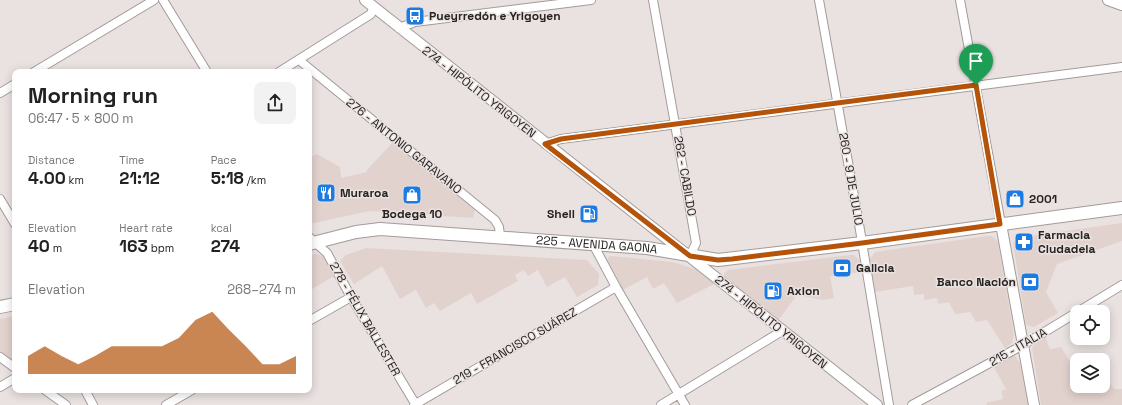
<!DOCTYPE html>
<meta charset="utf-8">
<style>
body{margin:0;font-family:"Space Grotesk",sans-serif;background:#f2f2f2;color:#222;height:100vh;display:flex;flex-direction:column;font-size:15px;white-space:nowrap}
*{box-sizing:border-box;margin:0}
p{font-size:13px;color:#767676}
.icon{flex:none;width:22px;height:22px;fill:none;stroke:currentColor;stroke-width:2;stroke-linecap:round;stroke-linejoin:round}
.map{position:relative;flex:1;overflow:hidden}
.sheet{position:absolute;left:12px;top:69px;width:300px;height:324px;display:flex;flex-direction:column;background:#fff;border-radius:8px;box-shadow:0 2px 10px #0003}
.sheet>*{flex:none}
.controls{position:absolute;left:1070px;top:305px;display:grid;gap:8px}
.controls a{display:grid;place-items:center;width:40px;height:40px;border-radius:8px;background:#fff;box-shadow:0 2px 10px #0003;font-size:20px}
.pin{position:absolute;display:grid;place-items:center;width:34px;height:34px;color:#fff;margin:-41px -17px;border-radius:50% 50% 50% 0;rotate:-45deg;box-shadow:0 0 4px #0007}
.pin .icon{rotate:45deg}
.round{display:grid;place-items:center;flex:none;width:42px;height:42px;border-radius:8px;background:#f2f2f2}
.head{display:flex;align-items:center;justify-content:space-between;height:68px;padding:0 16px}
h1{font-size:22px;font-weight:700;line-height:30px}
.figures{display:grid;grid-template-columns:repeat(3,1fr);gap:6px;height:68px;padding:4px 16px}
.figures div{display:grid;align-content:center}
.figures b{font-size:17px;font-weight:700}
.figures small{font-size:11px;font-weight:400}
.figures p{font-size:11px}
.chart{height:112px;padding:8px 16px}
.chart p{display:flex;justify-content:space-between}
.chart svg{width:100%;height:72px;margin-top:4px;fill:#b45309;opacity:.7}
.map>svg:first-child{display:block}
.built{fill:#e2d2ce}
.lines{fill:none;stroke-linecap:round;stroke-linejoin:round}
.minor-casing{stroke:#a29b99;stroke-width:10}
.tertiary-casing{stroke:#a29b99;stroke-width:12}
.secondary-casing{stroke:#a29b99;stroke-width:14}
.minor{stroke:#fff;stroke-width:8}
.tertiary{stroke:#fff;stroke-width:10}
.secondary{stroke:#fff;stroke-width:12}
.route-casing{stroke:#fff;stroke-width:8}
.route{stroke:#b45309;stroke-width:5}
.labels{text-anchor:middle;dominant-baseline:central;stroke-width:3;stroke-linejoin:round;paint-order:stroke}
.poi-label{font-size:12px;font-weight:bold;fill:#262322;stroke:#eae2e0;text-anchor:start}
.street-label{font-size:12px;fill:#262322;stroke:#eae2e0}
</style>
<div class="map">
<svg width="1122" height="405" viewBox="0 0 1122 405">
<rect width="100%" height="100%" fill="#eae2e0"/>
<path class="built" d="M 393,142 L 475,210 L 473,218 L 370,211 L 309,224 L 309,158 L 317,154 L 340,167 L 341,178 L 367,172 L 367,170 Z
M 1122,223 L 1122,241 L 1057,264 L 1046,292 L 1058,313 L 1034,327 L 1026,325 L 1013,243 L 1016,238 Z
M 987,236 L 992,236 L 998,242 L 1014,334 L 1012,343 L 1005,348 L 987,320 L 976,322 L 970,312 L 955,314 L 949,302 L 938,304 L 937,298 L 924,300 L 924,294 L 914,295 L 913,286 L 875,292 L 870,259 L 875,252 Z
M 366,248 L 587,260 L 599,274 L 598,285 L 577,297 L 565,277 L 547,287 L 538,270 L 528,276 L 524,270 L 515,275 L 518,281 L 477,304 L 471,293 L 440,311 L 434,303 L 426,308 L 416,290 L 400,299 L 382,266 L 354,284 L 340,261 L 346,255 Z
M 316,254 L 323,256 L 334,276 L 309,291 L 309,255 Z
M 850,255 L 854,255 L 861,262 L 863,272 L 830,276 L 834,298 L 823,300 L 797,295 L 778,321 L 727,283 L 724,278 L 724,274 L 728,270 Z
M 611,256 L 673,262 L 695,269 L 716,283 L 677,303 L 664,283 L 653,289 L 647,277 L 623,290 L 607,261 L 608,257 Z
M 15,316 L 15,362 L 0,352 L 0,319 Z
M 1045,337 L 1050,349 L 1061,347 L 1075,370 L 1077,370 L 1077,386 L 1103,386 L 1103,379 L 1107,378 L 1114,389 L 1122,389 L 1122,405 L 1041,405 L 1032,347 Z
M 1010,355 L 1015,356 L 1020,363 L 1028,405 L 987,405 L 986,403 L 1003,399 L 1001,391 L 1006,389 L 992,364 Z"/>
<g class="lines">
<defs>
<path id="minor" d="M 163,0 L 207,72
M 653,0 L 696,243 L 690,256
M 819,0 L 858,218 L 889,405
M 960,0 L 1001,224
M 399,28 L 415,22 L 591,0
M 299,60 L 495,220 L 499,227 L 500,236
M 34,72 L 154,0
M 279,72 L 371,14 L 373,8
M 0,93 L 15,84
M 545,144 L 561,139 L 1122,67
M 0,199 L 15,224
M 309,237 L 327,253 L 351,297 L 416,405
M 593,244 L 616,287 L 685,405
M 309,321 L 351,297
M 0,357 L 15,368
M 0,387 L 15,378
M 45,390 L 66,405
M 85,390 L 93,405
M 166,405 L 192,390
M 414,405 L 616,287
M 661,405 L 782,331
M 912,405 L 1023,345 L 1122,285"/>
<path id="tertiary" d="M 365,0 L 877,405
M 1108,0 L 1122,5
M 1001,224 L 1034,405"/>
<g id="secondary">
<path id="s1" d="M 309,244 L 356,232 L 380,229 L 647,248 L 718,260 L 862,243 L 1122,208"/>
<path d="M 0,307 L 15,304"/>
</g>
</defs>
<use href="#minor" class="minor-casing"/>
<use href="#tertiary" class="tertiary-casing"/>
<use href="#secondary" class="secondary-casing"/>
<use href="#minor" class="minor"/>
<use href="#tertiary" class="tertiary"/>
<use href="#secondary" class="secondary"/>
</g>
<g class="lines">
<defs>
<path id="route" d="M 976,85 L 1000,224 L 862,243 L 732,259 L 718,260 L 690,256 L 545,144 L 561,139 Z"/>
</defs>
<use href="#route" class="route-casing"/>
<use href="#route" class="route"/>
</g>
<defs>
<symbol id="bus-square" viewBox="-11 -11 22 22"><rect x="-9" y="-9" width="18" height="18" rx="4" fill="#1c7ae3" stroke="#eae2e0"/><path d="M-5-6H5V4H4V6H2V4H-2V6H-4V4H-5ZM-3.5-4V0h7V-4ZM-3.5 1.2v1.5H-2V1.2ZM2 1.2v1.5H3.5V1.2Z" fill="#fff"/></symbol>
<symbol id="restaurant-square" viewBox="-11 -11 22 22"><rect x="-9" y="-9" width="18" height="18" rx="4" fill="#1c7ae3" stroke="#eae2e0"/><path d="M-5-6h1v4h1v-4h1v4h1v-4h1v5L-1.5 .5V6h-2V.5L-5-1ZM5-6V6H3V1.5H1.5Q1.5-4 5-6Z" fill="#fff"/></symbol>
<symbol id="shop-square" viewBox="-11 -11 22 22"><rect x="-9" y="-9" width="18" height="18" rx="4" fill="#1c7ae3" stroke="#eae2e0"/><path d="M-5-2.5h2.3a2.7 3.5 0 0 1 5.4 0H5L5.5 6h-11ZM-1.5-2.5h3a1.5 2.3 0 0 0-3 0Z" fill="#fff"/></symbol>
<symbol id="fuel-square" viewBox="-11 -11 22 22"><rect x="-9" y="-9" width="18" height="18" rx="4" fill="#1c7ae3" stroke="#eae2e0"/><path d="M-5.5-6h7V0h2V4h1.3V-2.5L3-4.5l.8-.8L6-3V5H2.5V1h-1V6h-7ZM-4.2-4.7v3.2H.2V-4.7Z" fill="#fff"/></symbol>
<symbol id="pharmacy-square" viewBox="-11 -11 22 22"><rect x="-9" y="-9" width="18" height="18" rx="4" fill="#1c7ae3" stroke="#eae2e0"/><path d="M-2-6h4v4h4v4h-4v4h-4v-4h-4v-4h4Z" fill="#fff"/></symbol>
<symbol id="bank-square" viewBox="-11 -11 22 22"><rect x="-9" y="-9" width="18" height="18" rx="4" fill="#1c7ae3" stroke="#eae2e0"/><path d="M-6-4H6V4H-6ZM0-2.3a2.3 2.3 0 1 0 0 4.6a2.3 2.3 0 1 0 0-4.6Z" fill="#fff"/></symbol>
</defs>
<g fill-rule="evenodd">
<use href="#bus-square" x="404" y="5" width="22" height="22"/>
<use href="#restaurant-square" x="315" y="182" width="22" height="22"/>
<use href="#shop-square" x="401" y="184" width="22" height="22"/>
<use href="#shop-square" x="1004" y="188" width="22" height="22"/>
<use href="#fuel-square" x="578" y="203" width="22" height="22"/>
<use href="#pharmacy-square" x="1013" y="231" width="22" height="22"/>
<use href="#bank-square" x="831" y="257" width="22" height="22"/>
<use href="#bank-square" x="1019" y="271" width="22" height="22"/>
<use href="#fuel-square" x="762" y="280" width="22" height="22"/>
</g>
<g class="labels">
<g class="poi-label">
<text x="429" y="16">Pueyrredón e Yrigoyen</text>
<text x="340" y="193">Muraroa</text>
<text x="1029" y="199">2001</text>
<text x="412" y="214" text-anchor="middle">Bodega 10</text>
<text x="575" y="214" text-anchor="end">Shell</text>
<text x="1038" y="235">Farmacia<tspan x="1038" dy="14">Ciudadela</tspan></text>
<text x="856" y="268">Galicia</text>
<text x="1016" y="282" text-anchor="end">Banco Nación</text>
<text x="787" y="291">Axion</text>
</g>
<g class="street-label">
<text transform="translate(479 92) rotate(38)">274 - HIPÓLITO YRIGOYEN</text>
<text transform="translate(404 146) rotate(39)">276 - ANTONIO GARAVANO</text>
<text transform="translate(685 176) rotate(80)">262 - CABILDO</text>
<text transform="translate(851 179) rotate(80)">260 - 9 DE JULIO</text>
<text stroke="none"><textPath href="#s1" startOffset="290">225 - AVENIDA GAONA</textPath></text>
<text transform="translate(365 319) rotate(60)">278 - FÉLIX BALLESTER</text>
<text transform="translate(771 322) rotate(39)">274 - HIPÓLITO YRIGOYEN</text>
<text transform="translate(515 346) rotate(-30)">219 - FRANCISCO SUÁREZ</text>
<text transform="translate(1018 347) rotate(-30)">215 - ITALIA</text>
</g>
</g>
</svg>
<div class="controls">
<a><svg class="icon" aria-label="locate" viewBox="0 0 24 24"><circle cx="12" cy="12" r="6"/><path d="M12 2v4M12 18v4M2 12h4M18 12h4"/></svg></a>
<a><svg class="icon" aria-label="layers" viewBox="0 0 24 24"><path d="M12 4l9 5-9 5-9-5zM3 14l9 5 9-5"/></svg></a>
</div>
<div class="pin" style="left:976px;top:85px;background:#1e9e55"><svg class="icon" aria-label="arrive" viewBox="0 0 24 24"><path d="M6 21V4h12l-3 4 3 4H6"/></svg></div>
<section class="sheet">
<div class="head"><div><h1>Morning run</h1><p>06:47 · 5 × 800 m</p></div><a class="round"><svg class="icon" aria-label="share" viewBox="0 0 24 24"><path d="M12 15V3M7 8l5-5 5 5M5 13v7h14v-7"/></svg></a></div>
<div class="figures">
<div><p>Distance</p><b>4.00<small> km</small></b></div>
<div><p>Time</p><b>21:12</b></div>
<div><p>Pace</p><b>5:18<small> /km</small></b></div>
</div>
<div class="figures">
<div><p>Elevation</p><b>40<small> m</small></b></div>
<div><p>Heart rate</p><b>163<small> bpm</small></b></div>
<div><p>kcal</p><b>274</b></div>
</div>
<div class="chart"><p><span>Elevation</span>268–274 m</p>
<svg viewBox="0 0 160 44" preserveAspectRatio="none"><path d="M0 44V33L10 27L20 33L30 38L40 33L50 27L60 27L70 27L80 27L90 22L100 11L110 6L120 17L130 27L140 38L150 38L160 33V44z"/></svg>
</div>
</section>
</div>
